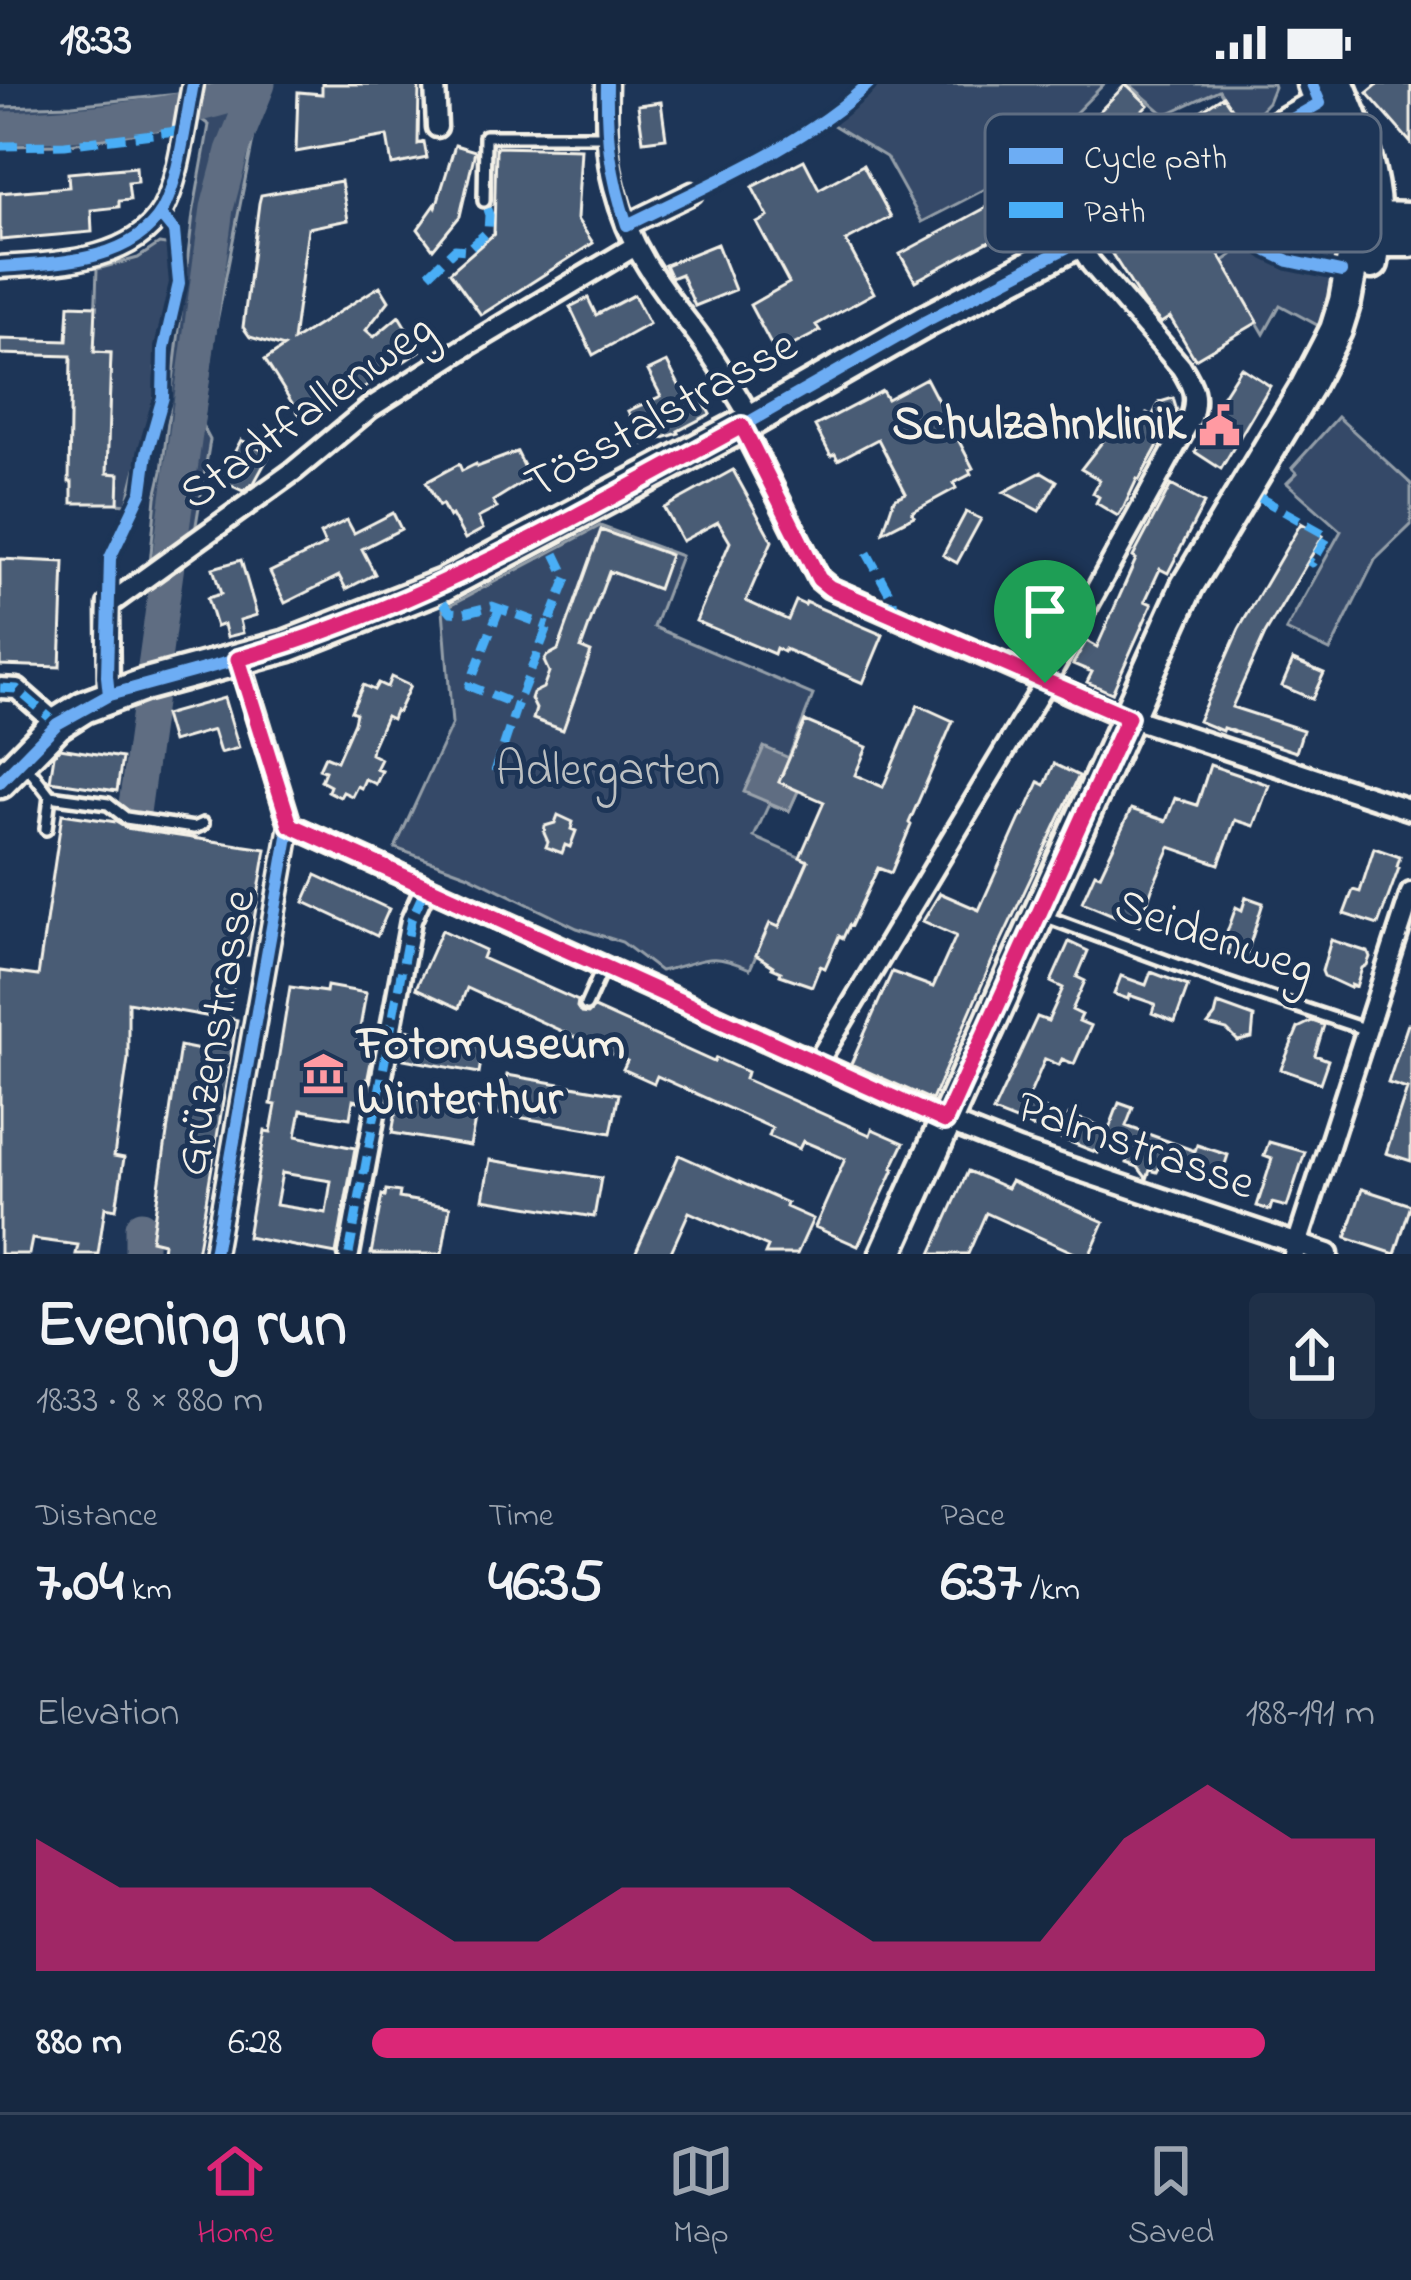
<!DOCTYPE html>
<meta charset="utf-8">
<style>
body{margin:0;font-family:"Indie Flower",sans-serif;background:#1f3048;color:#f1f3f6;height:100vh;display:flex;flex-direction:column;font-size:45px;white-space:nowrap}
*{box-sizing:border-box;margin:0}
p{font-size:39px;color:#9ea6b1}
.icon{flex:none;width:66px;height:66px;fill:none;stroke:currentColor;stroke-width:2;stroke-linecap:round;stroke-linejoin:round}
.map{position:relative;height:1170px;overflow:hidden}
.panel{display:flex;flex-direction:column;background:#162841;flex:1}
.panel>*{flex:none}
.pin{position:absolute;display:grid;place-items:center;width:102px;height:102px;color:#fff;margin:-123px -51px;border-radius:50% 50% 50% 0;rotate:-45deg;box-shadow:0 0 12px #0007}
.pin .icon{rotate:45deg}
.round{display:grid;place-items:center;flex:none;width:126px;height:126px;border-radius:12px;background:#1f3048}
.head{display:flex;align-items:center;justify-content:space-between;height:204px;padding:0 36px}
h1{font-size:66px;font-weight:800;line-height:90px}
.figures{display:grid;grid-template-columns:repeat(3,1fr);gap:18px;height:204px;padding:12px 36px}
.figures div{display:grid;align-content:center}
.figures b{font-size:60px;font-weight:800}
.figures small{font-size:33px;font-weight:400}
.figures p{font-size:33px}
.chart{height:336px;padding:24px 36px}
.chart p{display:flex;justify-content:space-between}
.chart svg{width:100%;height:216px;margin-top:12px;fill:#db2777;opacity:.7}
ul{padding:0 36px;list-style:none;font-size:39px}
li{display:grid;grid-template-columns:192px 144px 1fr;align-items:center;height:90px}
li i{height:30px;border-radius:15px;background:#db2777}
.status{display:flex;justify-content:space-between;align-items:center;height:84px;padding:0 60px;background:#162841;direction:ltr}
.status svg{height:33px;fill:currentColor}
.menu{display:flex;justify-content:space-around;align-items:center;height:168px;border-top:3px solid #35445a;background:#162841;font-size:33px;color:#9ea6b1}
.menu a{display:grid;justify-items:center;gap:6px}
.menu .current{color:#db2777}
.map>svg:first-child{display:block}
.green{fill:#354a67;stroke:#949ea8;stroke-width:3}
.water{fill:#5e6d82;stroke:#9aa2ab;stroke-width:3}
.lines{fill:none;stroke-linecap:round;stroke-linejoin:round}
.river{stroke:#5e6d82;stroke-width:33}
.building{fill:#485b74;stroke:#f4f1e8;stroke-width:3;fill-rule:evenodd}
.service-casing{stroke:#f4f1e8;stroke-width:18}
.minor-casing{stroke:#f4f1e8;stroke-width:27}
.primary-casing{stroke:#f4f1e8;stroke-width:39}
.service{stroke:#1d3557;stroke-width:9}
.minor{stroke:#1d3557;stroke-width:18}
.primary{stroke:#1d3557;stroke-width:30}
.quiet{stroke:#49aef6;stroke-width:9;stroke-dasharray:18 9;stroke-linecap:butt}
.cycleway-casing{stroke:#1d3557;stroke-width:20}
.cycleway{stroke:#6dadf4;stroke-width:12}
.route-casing{stroke:#fff;stroke-width:24}
.route{stroke:#db2777;stroke-width:15}
.labels{text-anchor:middle;dominant-baseline:central;stroke-width:10;stroke-linejoin:round;paint-order:stroke}
.street-label{font-size:48px;fill:#f4f1e8;stroke:#1d3557}
.poi-label{font-size:48px;font-weight:bold;fill:#f4f1e8;stroke:#1d3557;text-anchor:end}
.park-label{font-size:48px;fill:#bbbfc1;stroke:#1d3557}
.key{fill:#1d3557;stroke:#5e6d82;stroke-width:3}
.key-label{font-size:33px;fill:#f4f1e8}
</style>
<div class="status"><b>18:33</b><svg viewBox="0 0 49 12"><path d="M0 12V9h3v3zM5 12V6h3v6zM10 12V3h3v9zM15 12V0h3v12zM26 1h20v11H26zM47 4h2v5h-2z"/></svg></div>
<div class="map">
<svg width="1411" height="1170" viewBox="0 0 1411 1170">
<rect width="100%" height="100%" fill="#1d3557"/>
<filter id="ink" filterUnits="userSpaceOnUse"><feTurbulence type="fractalNoise" baseFrequency=".00833" numOctaves="2"/><feDisplacementMap in="SourceGraphic" scale="24" xChannelSelector="R" yChannelSelector="G"/><feConvolveMatrix kernelMatrix="1 2 1 2 8 2 1 2 1" color-interpolation-filters="sRGB"/></filter>
<g filter="url(#ink)">
<path class="green" d="M 272,0 L 256,41 L 214,252 L 202,341 L 210,356 L 195,447 L 150,481 L 156,413 L 162,387 L 193,130 L 209,41 L 202,36 L 209,1 Z
M 878,0 L 1104,0 L 1016,89 L 922,138 L 886,73 L 830,39 Z
M 1129,0 L 1273,0 L 1274,3 L 1268,18 L 1244,43 L 1219,6 L 1165,31 Z
M 179,10 L 174,43 L 65,61 L 0,62 L 0,23 L 72,21 Z
M 1271,78 L 1276,86 L 1269,91 L 1279,113 L 1275,118 L 1277,122 L 1272,125 L 1280,137 L 1301,123 L 1299,117 L 1330,98 C 1344,153 1341,191 1321,243 L 1280,221 L 1264,250 L 1222,178 L 1232,171 L 1204,118 Z
M 159,160 L 172,162 L 174,198 L 155,284 L 156,306 L 127,420 L 118,419 L 107,389 L 111,269 L 94,268 L 97,185 L 138,174 Z
M 1338,333 L 1411,400 L 1411,441 L 1375,476 L 1330,567 L 1286,546 L 1341,447 L 1287,399 L 1297,389 L 1292,384 Z
M 600,442 L 681,472 L 654,543 L 813,611 L 779,698 L 798,707 L 789,727 L 769,720 L 754,753 L 808,777 L 779,843 L 770,840 L 750,885 C 706,865 702,879 660,887 L 622,858 L 577,844 L 466,790 L 395,764 L 452,640 L 443,525 Z"/>
<path class="water" d="M 764,663 L 789,674 L 779,698 L 798,707 L 789,727 L 744,708 Z"/>
<g class="lines">
<path class="river" d="M 0,44 C 86,41 176,33 257,4
M 134,728 L 217,124 L 232,67 L 259,0
M 141,1143 L 141,1170"/>
</g>
<path class="building" d="M 322,0 L 419,0 L 418,60 L 424,58 L 427,74 L 392,81 L 387,52 L 296,68 L 298,8 L 322,10 Z
M 1126,0 L 1148,21 L 1052,120 L 1064,131 L 1055,140 L 1044,146 L 1036,132 L 915,197 L 900,170 L 1028,101 Z
M 1378,0 L 1411,0 L 1411,59 L 1367,9 Z
M 1223,12 L 1243,41 L 1195,69 L 1178,42 Z
M 661,18 L 666,54 L 643,57 L 638,21 Z
M 455,61 L 475,67 L 460,132 L 433,165 L 418,145 L 435,121 L 436,123 Z
M 496,63 L 581,65 L 577,135 L 593,159 L 481,231 L 450,188 L 494,150 Z
M 804,76 L 819,105 L 863,81 L 891,133 L 846,157 L 874,209 L 816,241 L 820,247 L 776,270 L 750,221 L 789,199 L 757,139 L 768,133 L 752,103 Z
M 136,83 L 137,98 L 128,99 L 130,116 L 119,117 L 119,123 L 91,126 L 92,148 L 0,156 L 0,109 L 69,103 L 68,89 Z
M 341,97 L 348,136 L 308,144 L 293,257 L 380,202 L 389,217 L 366,246 L 374,253 L 399,232 L 420,267 L 306,341 L 265,276 L 284,263 L 250,253 L 243,243 L 259,119 L 261,111 Z
M 1202,141 L 1258,238 L 1195,275 L 1170,233 L 1161,239 L 1144,220 L 1112,170 L 1141,153 L 1150,169 Z
M 717,160 L 735,206 L 695,222 L 681,190 L 671,194 L 665,181 Z
M 634,211 L 649,240 L 593,271 L 570,223 L 588,214 L 596,231 Z
M 69,221 L 96,222 L 94,268 L 111,269 L 107,389 L 119,390 L 118,419 L 72,419 L 72,398 L 69,398 L 71,272 L 0,270 L 0,255 L 67,257 Z
M 667,278 L 681,305 L 685,303 L 690,312 L 698,307 L 710,330 L 678,347 L 679,349 L 644,360 L 628,327 L 661,312 L 648,287 Z
M 1241,283 L 1270,302 L 1221,385 L 1195,368 L 1219,330 L 1213,327 Z
M 926,294 L 973,384 L 969,386 L 971,390 L 954,399 L 956,404 L 912,428 L 914,432 L 883,448 L 894,415 L 906,409 L 878,355 L 838,376 L 835,370 L 831,372 L 815,342 L 882,307 L 887,315 Z
M 1173,314 L 1177,327 L 1139,396 L 1137,395 L 1124,423 L 1118,432 L 1096,419 L 1099,413 L 1093,409 L 1100,396 L 1081,385 L 1106,353 L 1126,344 L 1135,349 L 1147,329 L 1152,332 L 1160,318 Z
M 241,356 L 270,370 L 254,399 L 243,407 L 220,396 Z
M 517,368 L 530,394 L 493,417 L 497,424 L 478,434 L 483,445 L 465,455 L 452,431 L 449,433 L 442,420 L 439,422 L 426,398 L 459,380 L 462,387 L 476,380 L 477,383 Z
M 733,386 L 772,457 L 746,517 L 788,536 L 796,517 L 805,521 L 806,518 L 883,551 L 863,599 L 785,565 L 784,568 L 776,564 L 774,570 L 696,537 L 730,458 L 718,438 L 682,457 L 664,424 Z
M 1042,388 L 1057,397 L 1039,427 L 1004,408 Z
M 1171,401 L 1204,419 L 1168,489 L 1160,485 L 1145,517 L 1152,520 L 1112,609 L 1087,598 L 1092,588 L 1073,580 L 1086,557 L 1097,563 L 1136,475 L 1133,473 Z
M 966,428 L 981,435 L 957,479 L 943,471 Z
M 393,429 L 401,445 L 362,465 L 375,490 L 346,505 L 339,492 L 285,519 L 270,488 L 325,461 L 320,450 L 347,436 L 354,449 Z
M 1301,439 L 1323,452 L 1265,550 L 1232,623 L 1303,646 L 1296,668 L 1223,644 L 1222,647 L 1198,637 L 1239,545 Z
M 601,446 L 670,471 L 658,505 L 609,487 L 581,564 L 591,568 L 563,646 L 533,635 L 536,625 L 531,615 L 533,609 L 543,604 L 549,588 L 544,577 L 547,572 L 558,566 Z
M 0,475 L 64,478 L 60,583 L 0,581 Z
M 241,476 L 257,531 L 240,536 L 243,549 L 227,553 L 224,540 L 216,543 L 207,514 L 221,510 L 213,484 Z
M 1293,576 L 1324,589 L 1312,615 L 1282,602 Z
M 391,593 L 410,602 L 398,628 L 395,627 L 392,635 L 386,632 L 372,664 L 371,670 L 381,675 L 376,685 L 382,687 L 376,700 L 365,695 L 361,704 L 357,702 L 352,712 L 343,708 L 340,713 L 328,707 L 330,702 L 321,697 L 325,687 L 319,685 L 325,672 L 337,677 L 354,638 L 356,629 L 351,627 L 363,601 L 374,606 L 378,599 L 387,603 Z
M 224,614 L 239,664 L 220,669 L 213,646 L 172,658 L 164,631 Z
M 918,621 L 953,637 L 909,739 L 911,741 L 891,789 L 878,784 L 851,842 L 849,841 L 843,854 L 839,852 L 825,884 L 820,882 L 812,902 L 780,891 L 781,888 L 772,884 L 773,882 L 756,871 L 770,839 L 779,843 L 808,777 L 800,773 L 824,718 L 779,698 L 805,637 L 867,663 L 855,691 L 883,703 Z
M 60,664 L 122,674 L 117,707 L 50,697 L 54,671 Z
M 1054,680 L 1079,692 L 995,870 L 932,1016 L 851,980 L 892,888 L 933,903 L 956,852 L 923,837 L 940,809 L 979,826 L 1022,730 L 1024,731 L 1039,698 L 1045,701 Z
M 1210,681 L 1269,701 L 1254,742 L 1235,736 L 1219,780 L 1170,763 L 1153,802 L 1139,842 L 1082,818 L 1095,789 L 1100,791 L 1131,725 L 1166,737 L 1175,714 L 1197,721 Z
M 62,730 L 116,738 L 126,744 L 266,765 L 248,871 L 238,870 L 228,934 L 237,936 L 197,1170 L 162,1167 L 163,1159 L 151,1156 L 180,962 L 205,967 L 211,933 L 128,918 L 128,975 L 114,1072 L 124,1074 L 116,1125 L 105,1123 L 98,1170 L 76,1170 L 78,1161 L 32,1155 L 29,1170 L 0,1170 L 0,887 L 38,892 Z
M 558,731 L 573,738 L 571,745 L 576,747 L 570,763 L 565,761 L 562,769 L 546,763 L 548,758 L 544,749 L 545,742 L 555,739 Z
M 1374,764 L 1400,773 L 1397,783 L 1399,784 L 1378,841 L 1344,830 L 1353,806 L 1360,808 Z
M 316,791 L 389,825 L 377,852 L 304,818 Z
M 1246,813 L 1263,819 L 1245,876 L 1227,869 L 1231,856 L 1225,854 L 1236,823 L 1242,826 Z
M 442,846 L 485,866 L 482,874 L 578,917 L 577,923 L 581,929 L 588,930 L 594,924 L 714,978 L 716,974 L 747,988 L 745,995 L 870,1051 L 872,1045 L 904,1059 L 892,1084 L 894,1085 L 858,1162 L 815,1143 L 845,1075 L 803,1057 L 799,1065 L 769,1052 L 772,1044 L 657,992 L 654,999 L 623,985 L 627,977 L 467,904 L 459,924 L 416,904 Z
M 1331,856 L 1368,868 L 1370,873 L 1367,881 L 1362,884 L 1356,903 L 1351,901 L 1350,904 L 1324,892 L 1322,887 Z
M 1069,858 L 1088,867 L 1077,893 L 1085,897 L 1072,926 L 1082,931 L 1079,937 L 1091,942 L 1074,980 L 1062,975 L 1059,981 L 1045,975 L 1027,1017 L 1067,1035 L 1069,1031 L 1109,1045 L 1119,1019 L 1133,1024 L 1126,1042 L 1195,1067 L 1197,1061 L 1228,1071 L 1219,1099 L 1187,1089 L 1190,1082 L 1159,1084 L 1157,1088 L 1150,1086 L 1147,1095 L 1138,1083 L 1127,1079 L 1128,1075 L 1100,1064 L 1098,1069 L 993,1028 L 1037,933 L 1048,937 L 1063,904 L 1051,898 Z
M 1151,888 L 1188,902 L 1175,938 L 1152,929 L 1155,920 L 1129,911 L 1128,915 L 1114,910 L 1121,892 L 1146,901 Z
M 327,902 L 366,909 L 358,956 L 375,958 L 363,1018 L 353,1016 L 350,1034 L 301,1026 L 296,1052 L 355,1064 L 336,1170 L 247,1153 L 265,1047 L 271,1048 L 276,1021 L 271,1020 L 290,903 L 326,908 ZM 282,1089 L 331,1097 L 326,1129 L 276,1121 Z
M 1218,920 L 1254,933 L 1252,954 L 1238,957 L 1227,946 L 1208,941 L 1215,932 Z
M 1312,937 L 1324,941 L 1315,971 L 1328,976 L 1320,999 L 1281,985 L 1298,944 Z
M 1408,940 L 1411,940 L 1411,1077 L 1386,1069 L 1407,1005 L 1388,999 Z
M 409,946 L 484,960 L 479,989 L 404,975 Z
M 507,991 L 619,1010 L 611,1049 L 500,1030 Z
M 401,1012 L 477,1025 L 470,1062 L 392,1049 L 398,1016 L 401,1017 Z
M 1269,1058 L 1305,1068 L 1287,1123 L 1272,1119 L 1270,1126 L 1257,1122 L 1272,1075 L 1264,1072 Z
M 679,1071 L 787,1119 L 786,1123 L 813,1135 L 797,1170 L 765,1170 L 768,1163 L 689,1128 L 670,1170 L 635,1170 Z
M 490,1076 L 601,1094 L 594,1133 L 483,1115 Z
M 968,1087 L 1007,1104 L 1011,1097 L 1104,1138 L 1090,1170 L 1077,1170 L 986,1129 L 968,1170 L 931,1170 Z
M 1362,1105 L 1411,1121 L 1395,1170 L 1346,1154 Z
M 386,1106 L 400,1108 L 399,1114 L 450,1123 L 442,1170 L 371,1170 L 382,1111 L 385,1112 Z"/>
<g class="lines">
<defs>
<path id="service" d="M 484,117 L 485,52 L 606,52
M 33,690 L 50,712 L 46,745
M 50,712 L 108,720 L 126,734 L 194,744 L 203,740
M 1044,832 L 1223,898 L 1367,946
M 586,921 L 603,883"/>
<path id="minor" d="M 435,0 L 437,43
M 607,0 C 606,34 605,70 614,103 C 630,165 658,200 696,249 C 717,277 734,306 752,336
M 627,141 L 692,109
M 0,183 C 53,179 131,179 162,127 C 179,97 186,35 193,0
M 742,342 L 819,495 L 830,504 L 1113,628 L 1411,726
M 0,604 L 17,605 L 57,640
M 109,611 L 108,521 L 294,387 L 370,324 L 469,261 L 635,162
M 290,741 L 945,1037 L 1018,1066 L 1328,1170
M 817,979 L 1045,599 L 1191,334 C 1198,312 1193,302 1181,283 L 1091,179 L 1078,158
M 214,1170 L 290,741 L 239,575
M 349,1170 L 411,836 L 426,803
M 1294,1170 L 1411,809"/>
<path id="primary" d="M 1338,0 C 1365,64 1382,109 1372,179
M 1360,143 L 1377,134 L 1411,135
M 1361,149 L 1375,157 L 1411,157
M 0,698 L 57,640 L 84,623 L 143,601 L 287,562 L 443,501 L 742,342 L 926,237 L 1108,142 L 1341,7
M 886,1170 L 1187,502 L 1307,302 L 1336,246 L 1345,217 L 1355,163 L 1353,118 L 1313,0"/>
</defs>
<use href="#service" class="service-casing"/>
<use href="#minor" class="minor-casing"/>
<use href="#primary" class="primary-casing"/>
<use href="#service" class="service"/>
<use href="#minor" class="minor"/>
<use href="#primary" class="primary"/>
<path class="quiet" d="M 0,62 L 65,61 L 184,46
M 429,190 L 455,165 L 467,166 L 488,147 L 489,131 L 484,117
M 1260,414 L 1328,452 L 1312,479 L 1309,477
M 867,469 L 893,516 L 894,532
M 443,518 L 451,528 L 464,529 L 492,522 L 548,542
M 500,523 L 469,602 L 517,621
M 0,604 L 17,605 L 57,640
M 495,688 L 517,621 L 567,494 L 552,463
M 349,1170 L 411,836 L 426,803"/>
<defs>
<path id="cycleway" d="M 607,0 C 606,52 610,91 627,141 C 707,101 803,62 868,0
M 1181,100 L 1224,123 L 1252,155 L 1268,167 L 1289,177 L 1341,188
M 0,183 C 53,179 131,179 162,127 C 179,97 186,35 193,0
M 109,611 L 107,592 L 110,474 L 142,407 L 147,369 L 163,313 L 164,264 L 179,199 L 174,147 L 160,130
M 0,698 L 57,640 L 109,611 L 287,562 L 443,501 L 742,342 L 926,237 L 1108,142 L 1320,19 L 1312,0
M 214,1170 L 290,741 L 239,575"/>
</defs>
<use href="#cycleway" class="cycleway-casing"/>
<use href="#cycleway" class="cycleway"/>
</g>
</g>
<g class="lines" filter="url(#ink)">
<defs>
<path id="route" d="M 742,342 L 819,495 L 830,504 L 1128,633 L 945,1037 L 290,741 L 238,575 C 418,525 579,430 742,342 Z"/>
</defs>
<use href="#route" class="route-casing"/>
<use href="#route" class="route"/>
</g>
<defs>
<symbol id="civic-bare" viewBox="-9 -9 18 18"><path d="M-.6-6.5H3V-4.5H.6V-3L4-1V1h2V6H-6V1h2V-1L-.6-3ZM-1.2 2.5V6h2.4V2.5Z" fill="#ff9aa2" stroke="#1d3557" stroke-width="2.5" paint-order="stroke"/></symbol>
<symbol id="museum-bare" viewBox="-9 -9 18 18"><path d="M0-6L6-3V-2H-6V-3ZM-5-1h2V3h-2ZM-1-1h2V3h-2ZM3-1h2V3H3ZM-6 4H6V6H-6Z" fill="#ff9aa2" stroke="#1d3557" stroke-width="2.5" paint-order="stroke"/></symbol>
</defs>
<g fill-rule="evenodd">
<use href="#civic-bare" x="1190" y="312" width="59" height="59"/>
<use href="#museum-bare" x="294" y="960" width="59" height="59"/>
</g>
<g class="labels">
<g class="street-label">
<text transform="translate(308 329) rotate(-36)">Stadtfallenweg</text>
<text transform="translate(662 332) rotate(-29)">Tösstalstrasse</text>
<text transform="translate(1214 855) rotate(19)">Seidenweg</text>
<text transform="translate(217 949) rotate(-80)">Grüzenstrasse</text>
<text transform="translate(1135 1063) rotate(19)">Palmstrasse</text>
</g>
<g class="poi-label">
<text x="1186" y="342">Schulzahnklinik</text>
<text x="357" y="962" text-anchor="start">Fotomuseum<tspan x="357" dy="55">Winterthur</tspan></text>
</g>
<g class="park-label">
<text x="608" y="688">Adlergarten</text>
</g>
</g>
<rect x="985" y="30" width="396" height="138" rx="18" class="key"/>
<rect x="1009" y="64" width="54" height="16" fill="#6dadf4"/>
<rect x="1009" y="118" width="54" height="16" fill="#49aef6"/>
<g class="key-label">
<text x="1084" y="84">Cycle path</text>
<text x="1084" y="138">Path</text>
</g>
</svg>
<div class="pin" style="left:1045px;top:599px;background:#1e9e55"><svg class="icon" aria-label="arrive" viewBox="0 0 24 24"><path d="M6 21V4h12l-3 4 3 4H6"/></svg></div>
</div>
<section class="panel">
<div class="head"><div><h1>Evening run</h1><p>18:33 · 8 × 880 m</p></div><a class="round"><svg class="icon" aria-label="share" viewBox="0 0 24 24"><path d="M12 15V3M7 8l5-5 5 5M5 13v7h14v-7"/></svg></a></div>
<div class="figures">
<div><p>Distance</p><b>7.04<small> km</small></b></div>
<div><p>Time</p><b>46:35</b></div>
<div><p>Pace</p><b>6:37<small> /km</small></b></div>
</div>
<div class="chart"><p><span>Elevation</span>188–191 m</p>
<svg viewBox="0 0 160 44" preserveAspectRatio="none"><path d="M0 44V17L10 27L20 27L30 27L40 27L50 38L60 38L70 27L80 27L90 27L100 38L110 38L120 38L130 17L140 6L150 17L160 17V44z"/></svg>
</div>
<ul>
<li><b>880 m</b>6:28<i style="width:89%"></i></li>
</ul>
</section>
<nav class="menu">
<a class="current"><svg class="icon" aria-label="home" viewBox="0 0 24 24"><path d="M3 11l9-7 9 7M6 9v11h12V9"/></svg>Home</a>
<a><svg class="icon" aria-label="map" viewBox="0 0 24 24"><path d="M3 6l6-2 6 2 6-2v14l-6 2-6-2-6 2zM9 4v14M15 6v14"/></svg>Map</a>
<a><svg class="icon" aria-label="saved" viewBox="0 0 24 24"><path d="M7 4h10v16l-5-4-5 4z"/></svg>Saved</a>
</nav>
